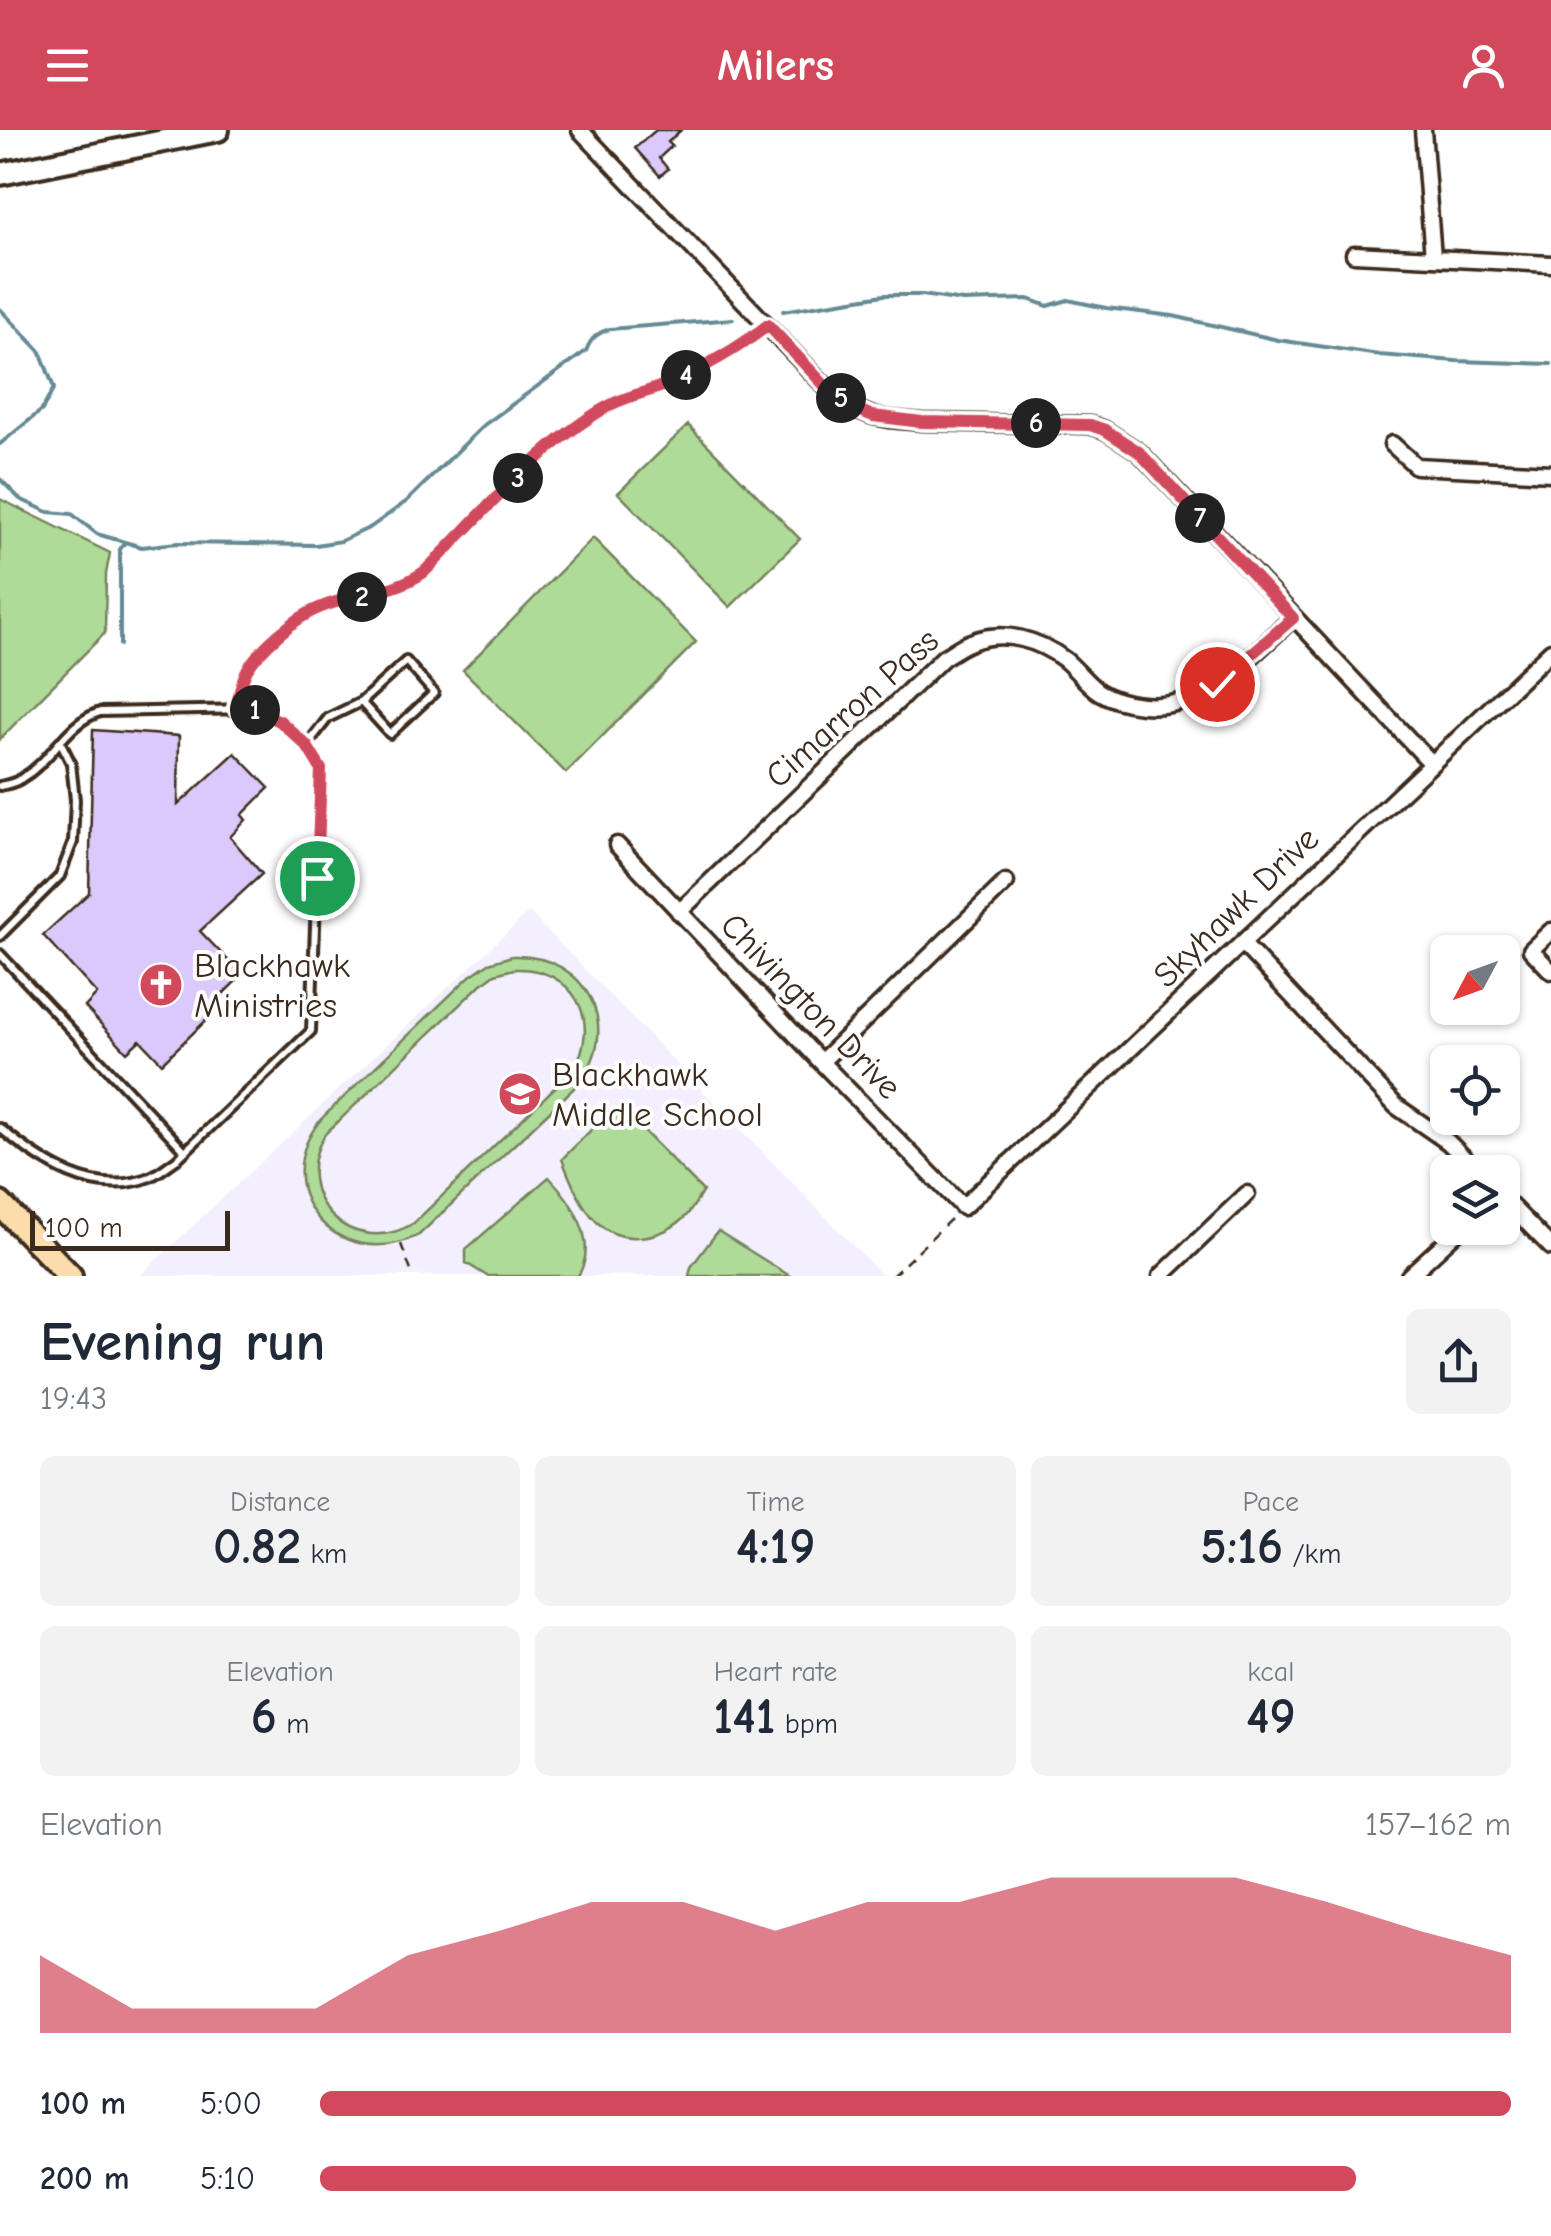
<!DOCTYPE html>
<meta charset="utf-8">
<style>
body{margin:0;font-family:"Comic Neue",sans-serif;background:#f2f2f3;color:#1f2937;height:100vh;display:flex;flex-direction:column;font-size:38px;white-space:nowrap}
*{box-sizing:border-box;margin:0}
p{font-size:32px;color:#747a83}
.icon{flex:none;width:55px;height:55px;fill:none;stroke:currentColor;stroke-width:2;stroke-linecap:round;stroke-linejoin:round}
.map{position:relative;height:1146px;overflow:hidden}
.sheet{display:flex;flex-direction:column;background:#fff;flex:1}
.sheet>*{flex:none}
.needle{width:65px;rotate:229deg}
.buttons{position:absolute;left:1430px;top:805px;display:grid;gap:20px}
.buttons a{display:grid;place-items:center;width:90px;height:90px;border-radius:15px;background:#fff;box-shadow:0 2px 8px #0004;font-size:50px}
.scale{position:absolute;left:30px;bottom:25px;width:200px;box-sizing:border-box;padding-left:10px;border:5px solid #3b2a1e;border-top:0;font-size:28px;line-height:35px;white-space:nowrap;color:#3b2a1e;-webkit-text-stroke:8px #fff;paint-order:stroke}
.pin{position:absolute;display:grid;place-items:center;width:85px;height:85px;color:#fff;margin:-42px;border:5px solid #fff;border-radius:50%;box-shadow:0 2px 10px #0007}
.km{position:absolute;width:50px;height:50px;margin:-25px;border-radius:50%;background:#222;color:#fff;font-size:28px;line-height:50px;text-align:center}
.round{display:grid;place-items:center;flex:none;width:105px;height:105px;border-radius:15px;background:#f2f2f3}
.summary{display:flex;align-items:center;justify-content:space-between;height:170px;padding:0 40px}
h1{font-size:55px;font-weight:700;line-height:75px}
.stats{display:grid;grid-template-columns:repeat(3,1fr);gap:15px;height:170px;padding:10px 40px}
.stats div{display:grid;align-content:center;border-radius:15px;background:#f2f2f3;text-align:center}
.stats b{font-size:50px;font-weight:700}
.stats small{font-size:28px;font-weight:400}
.stats p{font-size:28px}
.chart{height:280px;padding:20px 40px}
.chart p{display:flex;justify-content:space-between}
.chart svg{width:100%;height:180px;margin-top:10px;fill:#d1495b;opacity:.7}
ul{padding:0 40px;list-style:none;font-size:32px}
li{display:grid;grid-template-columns:160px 120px 1fr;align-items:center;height:75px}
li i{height:25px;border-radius:12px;background:#d1495b}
header{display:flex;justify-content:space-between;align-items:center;height:130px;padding:0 40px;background:#d1495b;color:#fff;font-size:45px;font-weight:700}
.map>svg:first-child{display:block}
.built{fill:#f4effe}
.green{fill:#afdb99;stroke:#75825c;stroke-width:2.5;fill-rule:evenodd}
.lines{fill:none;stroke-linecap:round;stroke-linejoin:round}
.stream{stroke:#658a93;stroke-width:4}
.building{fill:#dbc9fb;stroke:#3b2a1e;stroke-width:2.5}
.service-casing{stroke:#3b2a1e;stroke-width:14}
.minor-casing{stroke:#3b2a1e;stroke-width:21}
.secondary-casing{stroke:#3b2a1e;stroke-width:28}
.primary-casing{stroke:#3b2a1e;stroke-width:30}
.path{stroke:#3b2a1e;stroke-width:2.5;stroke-dasharray:10 8;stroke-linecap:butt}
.service{stroke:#fff;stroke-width:6}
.minor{stroke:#fff;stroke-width:14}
.secondary{stroke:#fff;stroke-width:20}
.primary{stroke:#fbddab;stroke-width:22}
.route-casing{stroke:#fff;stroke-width:20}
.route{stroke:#d1495b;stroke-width:12}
.labels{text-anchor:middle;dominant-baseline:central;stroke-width:8;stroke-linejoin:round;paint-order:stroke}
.street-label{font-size:35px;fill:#3b2a1e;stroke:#fff}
.poi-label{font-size:35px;fill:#3b2a1e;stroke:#fff;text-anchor:start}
</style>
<header><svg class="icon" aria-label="menu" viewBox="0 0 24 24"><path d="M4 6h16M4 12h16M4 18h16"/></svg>Milers<svg class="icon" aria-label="person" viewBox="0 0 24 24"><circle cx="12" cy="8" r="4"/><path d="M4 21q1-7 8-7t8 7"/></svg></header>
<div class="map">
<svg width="1551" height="1146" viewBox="0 0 1551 1146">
<rect width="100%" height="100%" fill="#fff"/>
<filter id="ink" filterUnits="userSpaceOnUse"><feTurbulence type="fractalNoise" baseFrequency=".01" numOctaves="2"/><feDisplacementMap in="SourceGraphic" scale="20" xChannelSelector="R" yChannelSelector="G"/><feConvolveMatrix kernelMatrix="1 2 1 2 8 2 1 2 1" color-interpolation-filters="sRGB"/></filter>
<g filter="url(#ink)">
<path class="built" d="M 529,782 L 883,1146 L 139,1146 Z"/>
<path class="green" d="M 688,295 L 800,409 L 730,477 L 618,363 Z
M 0,369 L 110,423 L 106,444 L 105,503 L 0,609 Z
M 593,408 L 696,512 L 566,643 L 463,540 Z
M 512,826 C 588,823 626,901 575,957 L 419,1105 C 337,1146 261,1056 324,986 L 470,846 L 489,833 ZM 514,839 C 573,836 604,892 572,941 L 414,1093 C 352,1131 287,1066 325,1004 L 479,856 L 495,844 Z
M 621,978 L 703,1061 C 697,1070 692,1081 684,1088 C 661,1109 621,1116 597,1092 C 580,1075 571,1052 562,1029 L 611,980 Z
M 549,1047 C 573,1072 599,1112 578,1146 L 487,1146 L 466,1133 L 466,1119 Z
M 718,1101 L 790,1146 L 689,1146 L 691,1137 Z"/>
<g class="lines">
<path class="stream" d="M 0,179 L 40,221 L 54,258 L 42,280 L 0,314
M 783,181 L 884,165 L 922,165 L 963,171 L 1028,169 L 1048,176 L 1068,170 L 1106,178 L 1173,186 L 1278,210 L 1379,225 L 1456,231 L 1551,234
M 0,349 L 20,369 L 48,382 L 72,384 L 97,404 L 142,417 L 177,413 L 316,415 L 341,411 L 371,397 L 407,371 L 484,295 L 586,221 C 591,208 597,203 610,199 L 733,189
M 120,515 L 120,419 L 125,412"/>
</g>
<path class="building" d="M 656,0 L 681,0 L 668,12 L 672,16 L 659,28 L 668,39 L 660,46 L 635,18 Z
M 93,600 L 179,606 L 178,675 L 235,623 L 269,658 L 242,685 L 246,690 L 230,707 L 262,744 L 200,801 L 242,845 L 213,874 L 218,879 L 162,933 L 140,910 L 127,922 L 85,877 L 97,864 L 43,805 L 89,763 Z"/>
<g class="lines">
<defs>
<path id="service" d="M 236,578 C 239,566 241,551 247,540 C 261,516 300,483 326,475 C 360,466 395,463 424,442 L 539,327 L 593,284 L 610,274 L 658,258 L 727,225 L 765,197
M 307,615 L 328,588 L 361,572 L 406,531 L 434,563 L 390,604 L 361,572
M 0,656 C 8,654 16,653 22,648 C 53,630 65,593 100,582 L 250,579 L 280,591 L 307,615 L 321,639 L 311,901 L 176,1030 C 167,1036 159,1043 150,1047 C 94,1069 41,1032 0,998
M 0,806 L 60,746 L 73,712 L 75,670 L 71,633 L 60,611
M 0,824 L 185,1021"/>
<path id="minor" d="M 580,0 L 827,258 L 858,280 L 873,286 L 889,289 L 922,292 L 1090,295 L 1105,300 L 1139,322 L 1431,633
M 1423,0 L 1433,127
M 1354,124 L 1551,134
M 1392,314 L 1416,336 L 1551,343
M 617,715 L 821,932 L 963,1077 L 1551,521
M 679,782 L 944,527 C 953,522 962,515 971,512 C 1004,499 1039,510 1065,530 C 1077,540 1087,554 1099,562 C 1122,576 1158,579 1182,571 C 1222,560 1262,515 1293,488
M 1551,801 L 1531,820 L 1551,841
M 1242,813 L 1396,976 L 1448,1012 L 1478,1042
M 821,932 L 1006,752
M 1502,1067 L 1551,1117
M 1161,1146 L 1247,1064
M 1409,1146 L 1461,1098"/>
<path id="secondary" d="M 0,44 L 218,0"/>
<path id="primary" d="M 0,1074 L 70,1146"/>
</defs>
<use href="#service" class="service-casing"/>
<use href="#minor" class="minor-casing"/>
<use href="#secondary" class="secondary-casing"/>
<use href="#primary" class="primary-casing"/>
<path class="path" d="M 401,1114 L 413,1146
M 892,1146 L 952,1088"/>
<use href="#service" class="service"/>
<use href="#minor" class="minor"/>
<use href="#secondary" class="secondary"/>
<use href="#primary" class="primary"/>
</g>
</g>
<g class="lines" filter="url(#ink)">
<defs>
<path id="route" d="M 317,748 L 321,639 L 307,616 L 280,591 L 250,578 L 236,578 C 239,566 241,551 247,540 C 260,518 296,487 319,478 C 354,463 391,465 424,442 C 479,388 538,317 605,278 C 622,267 643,264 662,256 C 700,240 735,221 768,195 L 827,258 L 858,280 L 873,286 L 922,292 L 1090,295 L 1105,300 L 1139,322 L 1293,488 L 1217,554"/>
</defs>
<use href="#route" class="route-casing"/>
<use href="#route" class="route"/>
</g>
<defs>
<symbol id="church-disc" viewBox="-11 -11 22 22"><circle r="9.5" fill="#d1495b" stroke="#fff"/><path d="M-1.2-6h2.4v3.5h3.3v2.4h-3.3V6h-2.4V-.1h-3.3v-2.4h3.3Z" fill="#fff"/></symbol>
<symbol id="school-disc" viewBox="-11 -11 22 22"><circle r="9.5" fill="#d1495b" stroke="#fff"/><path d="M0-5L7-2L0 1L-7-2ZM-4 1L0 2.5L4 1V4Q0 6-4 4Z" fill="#fff"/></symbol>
</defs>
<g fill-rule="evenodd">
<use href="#church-disc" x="136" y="830" width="50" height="50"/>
<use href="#school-disc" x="495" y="939" width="50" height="50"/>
</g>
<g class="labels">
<g class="street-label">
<text transform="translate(852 578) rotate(-42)">Cimarron Pass</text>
<text transform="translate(1236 777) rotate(-44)">Skyhawk Drive</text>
<text transform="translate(811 876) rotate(46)">Chivington Drive</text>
</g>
<g class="poi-label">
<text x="194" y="835">Blackhawk<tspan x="194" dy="40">Ministries</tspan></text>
<text x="552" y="944">Blackhawk<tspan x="552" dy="40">Middle School</tspan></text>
</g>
</g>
</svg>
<div class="buttons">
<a><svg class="needle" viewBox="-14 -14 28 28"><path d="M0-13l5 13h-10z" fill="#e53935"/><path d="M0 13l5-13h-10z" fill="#747a83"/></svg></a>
<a><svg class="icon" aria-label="locate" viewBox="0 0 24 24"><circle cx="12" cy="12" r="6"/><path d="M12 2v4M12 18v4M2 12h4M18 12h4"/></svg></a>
<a><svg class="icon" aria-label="layers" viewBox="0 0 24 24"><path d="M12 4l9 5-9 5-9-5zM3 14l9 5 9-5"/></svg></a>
</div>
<div class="scale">100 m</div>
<div class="pin" style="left:317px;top:748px;background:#1e9e55"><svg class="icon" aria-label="arrive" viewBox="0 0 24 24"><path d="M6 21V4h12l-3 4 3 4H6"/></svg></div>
<div class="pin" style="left:1217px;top:554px;background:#d93025"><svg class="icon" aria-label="check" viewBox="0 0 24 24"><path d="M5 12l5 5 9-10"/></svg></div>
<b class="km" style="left:255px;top:580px">1</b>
<b class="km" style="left:362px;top:467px">2</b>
<b class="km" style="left:518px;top:348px">3</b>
<b class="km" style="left:686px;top:245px">4</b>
<b class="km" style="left:841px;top:268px">5</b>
<b class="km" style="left:1036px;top:293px">6</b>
<b class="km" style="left:1200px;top:388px">7</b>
</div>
<section class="sheet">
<div class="summary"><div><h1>Evening run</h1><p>19:43</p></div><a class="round"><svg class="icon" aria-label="share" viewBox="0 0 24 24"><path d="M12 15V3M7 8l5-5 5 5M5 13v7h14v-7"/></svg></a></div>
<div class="stats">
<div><p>Distance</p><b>0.82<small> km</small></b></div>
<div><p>Time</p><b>4:19</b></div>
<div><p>Pace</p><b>5:16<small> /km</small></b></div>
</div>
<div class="stats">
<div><p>Elevation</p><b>6<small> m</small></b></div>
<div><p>Heart rate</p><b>141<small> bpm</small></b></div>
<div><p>kcal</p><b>49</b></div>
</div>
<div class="chart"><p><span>Elevation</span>157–162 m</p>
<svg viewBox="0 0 160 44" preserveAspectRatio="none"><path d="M0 44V25L10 38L20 38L30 38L40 25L50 19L60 12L70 12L80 19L90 12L100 12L110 6L120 6L130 6L140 12L150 19L160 25V44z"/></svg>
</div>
<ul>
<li><b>100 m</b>5:00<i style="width:100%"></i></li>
<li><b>200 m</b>5:10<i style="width:87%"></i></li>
</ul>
</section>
